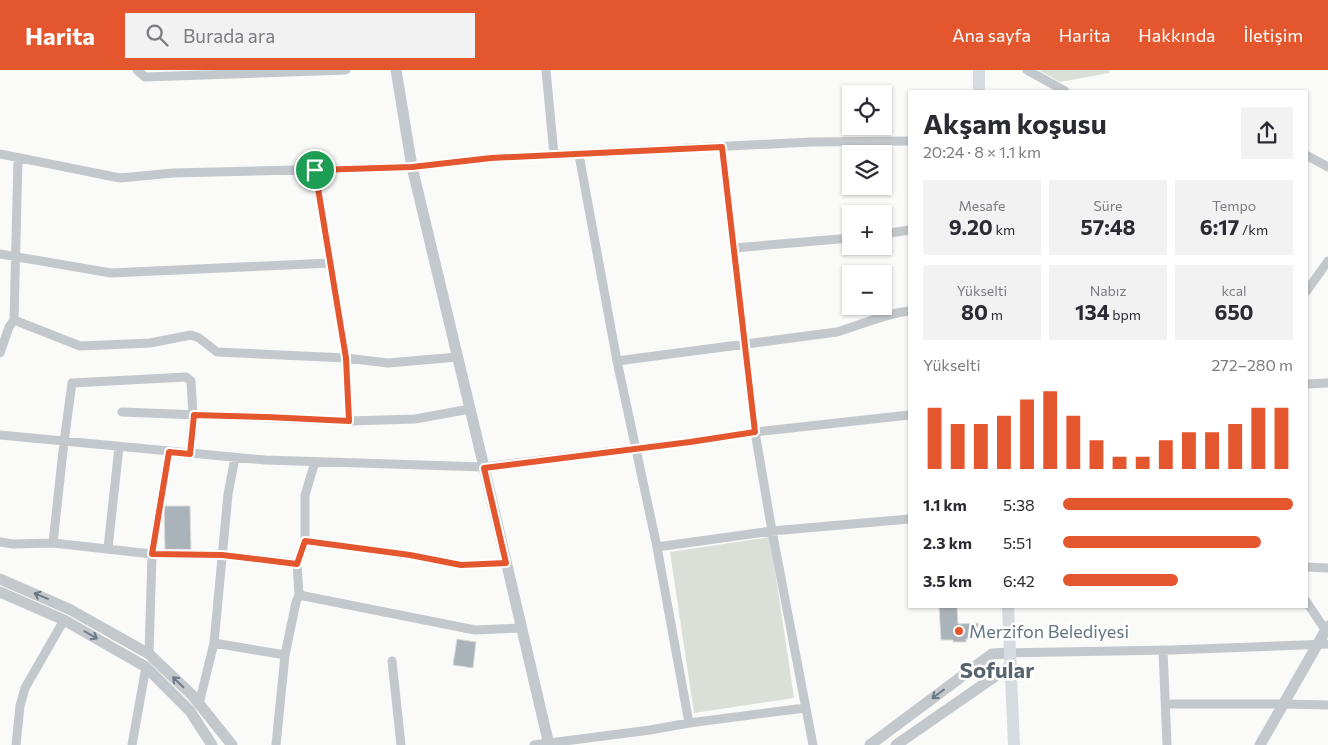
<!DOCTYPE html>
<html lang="tr">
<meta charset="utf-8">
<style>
body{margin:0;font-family:Commissioner,sans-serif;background:#f2f2f3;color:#2b2b33;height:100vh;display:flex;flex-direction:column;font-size:19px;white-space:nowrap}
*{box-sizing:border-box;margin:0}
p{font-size:16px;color:#7c7c81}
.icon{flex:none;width:28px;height:28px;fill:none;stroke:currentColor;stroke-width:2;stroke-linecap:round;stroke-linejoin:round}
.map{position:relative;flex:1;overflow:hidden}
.side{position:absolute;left:908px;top:20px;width:400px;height:518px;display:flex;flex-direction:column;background:#fff;border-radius:0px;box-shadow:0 1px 4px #0004}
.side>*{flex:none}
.tools{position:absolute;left:842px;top:15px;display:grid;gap:10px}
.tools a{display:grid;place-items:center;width:50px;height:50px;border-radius:0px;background:#fff;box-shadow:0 1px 4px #0004;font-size:25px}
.pin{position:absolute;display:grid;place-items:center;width:42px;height:42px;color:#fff;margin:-21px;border:2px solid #fff;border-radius:50%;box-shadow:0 1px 5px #0007}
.round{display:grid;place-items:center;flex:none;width:52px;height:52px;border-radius:0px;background:#f2f2f3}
.headline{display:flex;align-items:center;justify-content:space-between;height:85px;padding:0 15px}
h1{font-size:28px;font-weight:700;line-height:38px}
.stats{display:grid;grid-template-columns:repeat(3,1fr);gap:8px;height:85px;padding:5px 15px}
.stats div{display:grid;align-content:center;border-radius:0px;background:#f2f2f3;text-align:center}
.stats b{font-size:21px;font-weight:700}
.stats small{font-size:14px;font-weight:400}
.stats p{font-size:14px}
.chart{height:140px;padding:10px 15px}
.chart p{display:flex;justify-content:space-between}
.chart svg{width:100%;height:90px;margin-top:5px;stroke:#e4572e;stroke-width:6}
ul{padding:0 15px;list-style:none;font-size:16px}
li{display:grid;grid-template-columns:80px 60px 1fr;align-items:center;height:38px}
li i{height:12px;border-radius:6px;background:#e4572e}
header{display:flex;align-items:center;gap:30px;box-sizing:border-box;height:70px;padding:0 25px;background:#e4572e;color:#fff}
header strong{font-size:24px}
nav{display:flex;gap:28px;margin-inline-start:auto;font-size:18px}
.search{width:350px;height:45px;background:#f2f2f3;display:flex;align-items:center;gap:12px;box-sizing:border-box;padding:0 18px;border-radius:0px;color:#7c7c81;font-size:19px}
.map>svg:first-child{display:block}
.park{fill:#dadfd7}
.building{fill:#aab3b9;stroke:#dcdcda}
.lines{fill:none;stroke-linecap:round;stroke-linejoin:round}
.minor{stroke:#c3c8cc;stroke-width:9}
.tertiary{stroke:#c3c8cc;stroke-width:11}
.secondary{stroke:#d6dbdf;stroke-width:12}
.oneway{stroke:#6a7a87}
.route-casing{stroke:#fff;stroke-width:10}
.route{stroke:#e4572e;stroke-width:6}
.poi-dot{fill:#e4572e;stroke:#fff;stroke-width:2}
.labels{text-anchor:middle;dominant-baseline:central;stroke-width:5;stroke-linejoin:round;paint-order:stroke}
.poi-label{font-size:18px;fill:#657683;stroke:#fff;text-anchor:start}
.district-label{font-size:22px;font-weight:bold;fill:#57646e;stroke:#fff}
</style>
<header>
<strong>Harita</strong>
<div class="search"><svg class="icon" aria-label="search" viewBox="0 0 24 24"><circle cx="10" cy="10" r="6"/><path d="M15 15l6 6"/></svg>Burada ara</div>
<nav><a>Ana sayfa</a><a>Harita</a><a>Hakkında</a><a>İletişim</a></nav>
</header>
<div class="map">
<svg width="1328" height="675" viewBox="0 0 1328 675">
<rect width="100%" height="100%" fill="#fafaf8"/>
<path class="park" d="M 1038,0 L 1110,0 L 1109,3 L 1060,12 Z
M 770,467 L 794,628 L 694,643 L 670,482 Z"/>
<path class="building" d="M 164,436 L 190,436 L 191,480 L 165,480 Z
M 939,536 L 957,536 L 958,554 L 978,553 L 978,569 L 966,569 L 966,572 L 953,572 L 953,570 L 941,570 Z
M 457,569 L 476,572 L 473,598 L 453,595 Z"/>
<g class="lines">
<path class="minor" d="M 137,0 L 145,7 L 346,0
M 546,0 L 554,85
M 1027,0 L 1065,21
M 722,77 L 755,362 L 772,461 L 813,675
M 0,84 L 120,108 L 173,103 L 412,97 L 491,88 L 811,72 L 909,71
M 579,85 L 617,291 L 657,477 L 689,653
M 1306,85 L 1328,97
M 315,99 L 346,288 L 349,351
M 884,164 L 909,160
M 734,178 L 851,168
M 0,184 L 111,203 L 330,193
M 1306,222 L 1328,191
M 14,250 L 80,276 L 150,273 L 191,265 L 199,268 L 217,282 L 346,288 L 388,293 L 458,287
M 0,283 L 9,257 L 14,250 L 18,88
M 617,291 L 837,262 C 861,255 884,244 909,241
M 1306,314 L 1328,313
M 122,342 L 349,351 L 415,349 L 470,339
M 0,365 L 265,390 L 484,397 L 690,372 L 755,362 L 909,345
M 305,471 L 410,485 L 461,495 L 506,493
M 0,472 L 13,474 L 53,473 L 152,484 L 222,485 L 297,493
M 53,473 L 64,372 L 72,313 L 186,307 L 191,311 L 193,345 L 190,384
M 657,477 L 772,461 L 909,449
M 108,478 L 119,377
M 1306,497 L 1328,498
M 299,525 L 475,560 L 521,558
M 1306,531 L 1326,561
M 214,573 L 285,585
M 1163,580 L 1167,675
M 1009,583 L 1171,580 L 1328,574
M 149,584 L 152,484 L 169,382
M 392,591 L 401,675
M 199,634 L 214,573 L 228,424 L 235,388
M 1166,634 L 1284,634 L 1328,635
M 16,675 L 20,636 L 25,618 L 64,550
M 132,675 L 146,597
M 276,675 L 285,585 L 296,532 L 299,525 L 297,493 L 305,471 L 305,425 L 315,392
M 534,675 L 650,660 L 689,653 L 805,638"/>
<path class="tertiary" d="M 396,0 L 412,97 L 484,397 L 549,675
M 0,509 L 69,539 L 149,584 L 192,625 L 232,675
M 0,522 L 64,550 L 146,597 L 190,641 L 212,675
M 870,675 L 992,584 L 1009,583
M 896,675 L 1010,596
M 1260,675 L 1328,556"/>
<path class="secondary" d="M 979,0 L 979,21
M 1008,536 L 1014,675"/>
</g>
<defs><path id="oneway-shaft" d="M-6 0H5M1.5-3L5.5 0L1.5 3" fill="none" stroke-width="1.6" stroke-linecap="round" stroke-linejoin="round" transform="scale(1.25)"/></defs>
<g class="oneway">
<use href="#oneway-shaft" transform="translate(41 526) rotate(-157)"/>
<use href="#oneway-shaft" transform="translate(91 565) rotate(30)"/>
<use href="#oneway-shaft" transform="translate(178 612) rotate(-136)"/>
<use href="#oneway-shaft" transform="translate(938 624) rotate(143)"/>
</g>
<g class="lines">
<defs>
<path id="route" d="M 722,77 L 755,362 L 690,372 L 484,398 L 506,493 L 461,495 L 410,485 L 305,471 L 297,494 L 222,485 L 152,484 L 169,382 L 190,384 L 194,345 L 267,347 L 349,351 L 346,288 L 315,100 L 412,97 L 491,88 Z"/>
</defs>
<use href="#route" class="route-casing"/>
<use href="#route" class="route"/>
</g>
<circle class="poi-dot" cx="959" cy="561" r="5"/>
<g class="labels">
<g class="poi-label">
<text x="969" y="561">Merzifon Belediyesi</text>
</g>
<g class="district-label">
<text x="997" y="599">Sofular</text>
</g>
</g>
</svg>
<div class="tools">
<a><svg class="icon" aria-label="locate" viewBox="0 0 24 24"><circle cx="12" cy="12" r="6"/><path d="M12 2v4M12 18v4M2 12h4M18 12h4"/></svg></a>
<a><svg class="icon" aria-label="layers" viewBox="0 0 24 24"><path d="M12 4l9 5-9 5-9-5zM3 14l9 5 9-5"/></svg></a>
<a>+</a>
<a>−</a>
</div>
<div class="pin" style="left:315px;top:100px;background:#1e9e55"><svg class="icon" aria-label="arrive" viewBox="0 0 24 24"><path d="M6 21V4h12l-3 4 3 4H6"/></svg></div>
<section class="side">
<div class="headline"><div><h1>Akşam koşusu</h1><p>20:24 · 8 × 1.1 km</p></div><a class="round"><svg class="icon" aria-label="share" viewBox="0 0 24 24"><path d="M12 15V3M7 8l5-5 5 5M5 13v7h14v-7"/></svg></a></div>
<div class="stats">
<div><p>Mesafe</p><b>9.20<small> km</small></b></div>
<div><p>Süre</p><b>57:48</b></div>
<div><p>Tempo</p><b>6:17<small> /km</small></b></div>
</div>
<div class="stats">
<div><p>Yükselti</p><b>80<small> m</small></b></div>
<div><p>Nabız</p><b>134<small> bpm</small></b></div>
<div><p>kcal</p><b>650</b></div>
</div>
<div class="chart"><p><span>Yükselti</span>272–280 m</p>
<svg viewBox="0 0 160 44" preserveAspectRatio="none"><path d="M5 44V14M15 44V22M25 44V22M35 44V18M45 44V10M55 44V6M65 44V18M75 44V30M85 44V38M95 44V38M105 44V30M115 44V26M125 44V26M135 44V22M145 44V14M155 44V14"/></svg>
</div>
<ul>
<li><b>1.1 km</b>5:38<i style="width:100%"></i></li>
<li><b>2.3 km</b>5:51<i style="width:86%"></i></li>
<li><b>3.5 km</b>6:42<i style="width:50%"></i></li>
</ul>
</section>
</div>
